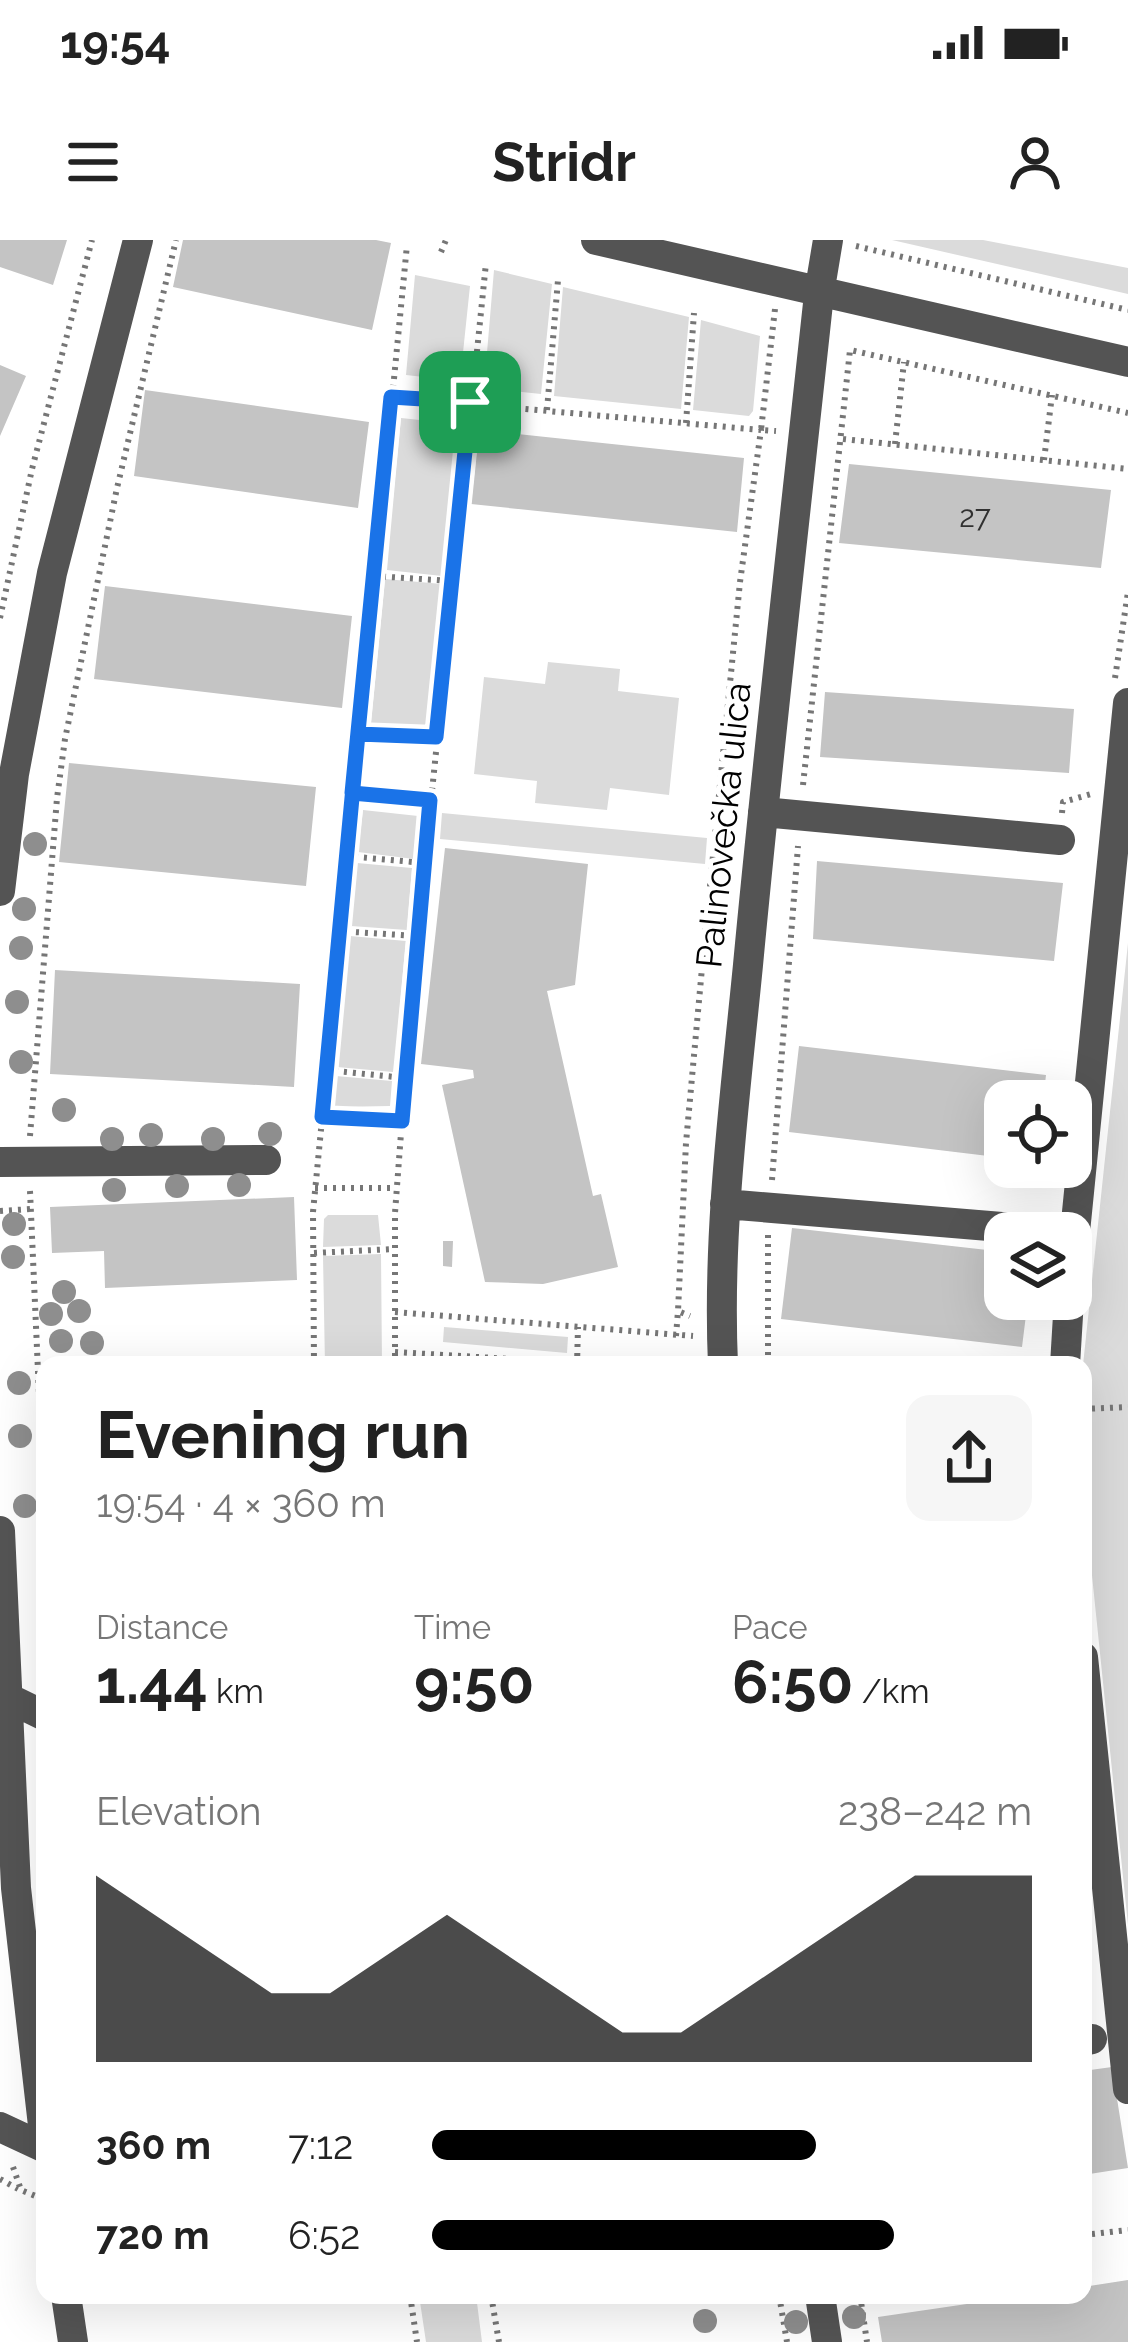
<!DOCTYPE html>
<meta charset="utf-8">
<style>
body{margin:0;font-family:Raleway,sans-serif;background:#f6f6f6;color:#222;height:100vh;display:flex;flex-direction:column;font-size:45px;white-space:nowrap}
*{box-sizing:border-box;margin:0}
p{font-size:39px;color:#767676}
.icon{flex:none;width:66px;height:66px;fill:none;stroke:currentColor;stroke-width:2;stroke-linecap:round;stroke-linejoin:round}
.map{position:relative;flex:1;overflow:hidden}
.panel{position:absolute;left:36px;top:1116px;width:1056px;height:948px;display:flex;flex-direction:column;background:#fff;border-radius:24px;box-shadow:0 12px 48px #0002}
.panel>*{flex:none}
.controls{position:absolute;left:984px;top:840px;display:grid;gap:24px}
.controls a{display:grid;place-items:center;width:108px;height:108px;border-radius:24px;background:#fff;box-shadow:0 12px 48px #0002;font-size:60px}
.pin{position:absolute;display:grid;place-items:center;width:102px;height:102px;color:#fff;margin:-51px;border-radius:24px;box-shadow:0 6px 18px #0006}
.round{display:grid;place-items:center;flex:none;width:126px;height:126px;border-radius:24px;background:#f6f6f6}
.headline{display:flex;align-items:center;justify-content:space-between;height:204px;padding:0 60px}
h1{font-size:66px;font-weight:700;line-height:90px}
.stats{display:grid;grid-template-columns:repeat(3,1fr);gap:18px;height:204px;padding:12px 60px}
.stats div{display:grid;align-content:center}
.stats b{font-size:60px;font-weight:700}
.stats small{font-size:33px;font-weight:400}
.stats p{font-size:33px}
.chart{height:336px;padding:24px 60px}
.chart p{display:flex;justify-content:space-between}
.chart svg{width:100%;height:216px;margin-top:12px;fill:#000;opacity:.7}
ul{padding:0 60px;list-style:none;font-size:39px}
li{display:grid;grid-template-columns:192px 144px 1fr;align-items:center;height:90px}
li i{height:30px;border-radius:15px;background:#000}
.status{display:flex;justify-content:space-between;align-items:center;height:84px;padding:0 60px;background:#fff;direction:ltr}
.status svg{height:33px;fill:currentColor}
header{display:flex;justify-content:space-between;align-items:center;height:156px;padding:0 60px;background:#fff;font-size:54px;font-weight:700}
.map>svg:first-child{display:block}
.green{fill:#dbdbdb}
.building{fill:#c4c4c4}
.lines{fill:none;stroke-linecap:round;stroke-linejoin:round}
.path{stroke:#767676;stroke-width:6;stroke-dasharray:3 6;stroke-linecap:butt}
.minor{stroke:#545454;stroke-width:30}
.tree{fill:#8e8e8e}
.route-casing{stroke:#fff;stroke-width:24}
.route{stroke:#1a73e8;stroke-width:15}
.labels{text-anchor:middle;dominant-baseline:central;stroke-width:10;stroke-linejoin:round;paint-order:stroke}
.number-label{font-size:30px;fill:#313131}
.street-label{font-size:36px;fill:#000;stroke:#fff}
</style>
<div class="status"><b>19:54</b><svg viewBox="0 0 49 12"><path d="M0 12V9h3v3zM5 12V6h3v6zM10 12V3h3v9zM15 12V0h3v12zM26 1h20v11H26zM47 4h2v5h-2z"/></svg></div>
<header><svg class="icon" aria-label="menu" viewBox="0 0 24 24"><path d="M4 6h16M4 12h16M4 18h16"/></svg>Stridr<svg class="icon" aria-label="person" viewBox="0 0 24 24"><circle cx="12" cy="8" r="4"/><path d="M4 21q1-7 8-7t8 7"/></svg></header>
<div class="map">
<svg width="1128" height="2102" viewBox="0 0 1128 2102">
<rect width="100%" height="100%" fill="#fff"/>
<path class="green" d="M 892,0 L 983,0 L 1128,28 L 1128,54 Z
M 494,30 L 552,44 L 541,154 L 484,148 Z
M 415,35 L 470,46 L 460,141 L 406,135 Z
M 563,47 L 689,77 L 681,169 L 554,156 Z
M 701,80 L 760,96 L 753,171 L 749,176 L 693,170 Z
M 401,178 L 457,184 L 442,336 L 387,330 Z
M 385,339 L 442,344 L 428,489 L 371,484 Z
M 548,422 L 620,429 L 618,451 L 679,458 L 669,555 L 610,548 L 607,570 L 535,563 L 537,541 L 474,534 L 484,437 L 545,444 Z
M 363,570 L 418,576 L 414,619 L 358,612 Z
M 442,573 L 707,598 L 705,624 L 440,599 Z
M 357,623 L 412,628 L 407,690 L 351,686 Z
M 350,696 L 406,701 L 393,832 L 337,827 Z
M 1128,703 L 1128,1685 L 1083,1248 L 1083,1125 Z
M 336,836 L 392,841 L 390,866 L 334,867 Z
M 328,975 L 378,975 L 381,1005 L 323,1007 L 324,979 Z
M 381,1014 L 382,1125 L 325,1125 L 323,1016 Z
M 444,1087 L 568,1097 L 567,1113 L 443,1102 Z
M 419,2055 L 476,2055 L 482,2102 L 426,2102 Z"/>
<path class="building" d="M 0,0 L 67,0 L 53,45 L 0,27 Z
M 183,0 L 376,0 L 391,3 L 372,90 L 173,47 Z
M 0,125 L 26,136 L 0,196 Z
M 145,150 L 369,182 L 358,268 L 134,236 Z
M 479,190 L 744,218 L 737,292 L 471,264 Z
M 849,224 L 1111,250 L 1101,328 L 839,303 Z
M 105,346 L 352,376 L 342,468 L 94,439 Z
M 825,452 L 1074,469 L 1069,533 L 820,517 Z
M 69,523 L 316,547 L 306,646 L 59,622 Z
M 445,608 L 588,624 L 575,745 L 547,751 L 593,956 L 601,954 L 618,1027 L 543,1044 L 485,1042 L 442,845 L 474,838 L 473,830 L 421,824 Z
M 817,621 L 1063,643 L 1054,721 L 813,699 Z
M 55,730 L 300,744 L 294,847 L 50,834 Z
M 799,806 L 1046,835 L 1043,861 L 1005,861 L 1005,918 L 789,892 Z
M 294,957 L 297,1040 L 105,1048 L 104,1011 L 52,1013 L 50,967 Z
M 792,988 L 1005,1012 L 1005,1059 L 1028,1059 L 1022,1107 L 781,1079 Z
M 443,1001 L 453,1001 L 452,1027 L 443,1026 Z
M 1083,1700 L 1092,1742 L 1083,1743 Z
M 1112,1827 L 1128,1928 L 1083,1935 L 1083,1831 Z
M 1128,2040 L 1128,2102 L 882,2102 L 878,2077 L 1028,2055 L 1083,2055 L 1083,2047 Z"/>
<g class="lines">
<path class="path" d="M 856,6 L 1128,70
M 441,12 L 446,0
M 775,69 L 761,190 L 776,191
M 391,157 L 761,190 L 740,342 L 703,717 L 686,903 L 678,1071 L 690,1076
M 547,170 L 558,40
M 686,183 L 694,73
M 843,199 L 1128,229
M 895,204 L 904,122
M 1044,220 L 1052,155
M 374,336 L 452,341
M 0,378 L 32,229 L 92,0
M 1115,438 L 1128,352
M 358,494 L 436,497
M 803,545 L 850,110 L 1128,173
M 352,553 L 430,560
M 1062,573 L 1063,562 L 1091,554
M 346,616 L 424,623
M 338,691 L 417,696
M 326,830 L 405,838
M 322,877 L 402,881
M 30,896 L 57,558 L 65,499 L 117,248 L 176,0
M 772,940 L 798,606
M 315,948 L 396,948
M 30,951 L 45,1289
M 0,971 L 31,969
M 768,995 L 768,1125
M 314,1013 L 394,1009
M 395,1072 L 693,1096
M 676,1096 L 678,1071
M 395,1112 L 577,1123
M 314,1125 L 313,972 L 407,5
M 395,1125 L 395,973 L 412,747 L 486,23
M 577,1125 L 578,1087
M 1083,1169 L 1128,1167
M 13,1927 L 21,1950 L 45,1960
M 0,1939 L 18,1949
M 1083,1995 L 1128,1990
M 410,2055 L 417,2102
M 491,2055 L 499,2102
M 779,2055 L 787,2102
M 860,2055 L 867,2102"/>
<path class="minor" d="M 596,0 L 1128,122
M 763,572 L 1060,600
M 0,651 L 14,534 L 52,333 L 138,0
M 0,922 L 266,920
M 725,964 L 1074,993
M 1071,1032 L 1128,463
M 723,1125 C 717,991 735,858 748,725 C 769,501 795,278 819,54 L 828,0
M 1065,1125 L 1069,1059
M 0,1291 L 16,1648 L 45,1903
M 1083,1417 L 1128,1849
M 0,1454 L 45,1476
M 1083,1801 L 1092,1799
M 0,1887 L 45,1908
M 66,2055 L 73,2102
M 820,2055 L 827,2102"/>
</g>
<g class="tree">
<circle cx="35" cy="604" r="12"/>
<circle cx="24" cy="669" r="12"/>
<circle cx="21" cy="708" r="12"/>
<circle cx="17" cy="762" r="12"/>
<circle cx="21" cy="822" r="12"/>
<circle cx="64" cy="870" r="12"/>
<circle cx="270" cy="894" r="12"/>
<circle cx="151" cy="895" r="12"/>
<circle cx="112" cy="899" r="12"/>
<circle cx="213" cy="899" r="12"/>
<circle cx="239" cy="945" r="12"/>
<circle cx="177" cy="946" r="12"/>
<circle cx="114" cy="950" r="12"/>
<circle cx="14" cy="984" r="12"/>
<circle cx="13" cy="1017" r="12"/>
<circle cx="64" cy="1052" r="12"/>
<circle cx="79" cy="1071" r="12"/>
<circle cx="51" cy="1074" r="12"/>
<circle cx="61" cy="1101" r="12"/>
<circle cx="92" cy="1103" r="12"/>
<circle cx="19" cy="1143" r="12"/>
<circle cx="20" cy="1196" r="12"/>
<circle cx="25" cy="1266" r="12"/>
<circle cx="854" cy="2077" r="12"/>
<circle cx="705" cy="2081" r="12"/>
<circle cx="796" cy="2082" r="12"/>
</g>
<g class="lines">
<defs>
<path id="route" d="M 470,162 L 436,497 L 358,494 L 322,877 L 402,881 L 430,560 L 352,553 L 391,157 L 470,162"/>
</defs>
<use href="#route" class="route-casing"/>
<use href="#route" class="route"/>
</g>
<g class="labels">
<g class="number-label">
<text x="975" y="276">27</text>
</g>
<g class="street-label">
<text transform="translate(723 585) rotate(-84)">Palinovečka ulica</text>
</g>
</g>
</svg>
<div class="controls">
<a><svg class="icon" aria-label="locate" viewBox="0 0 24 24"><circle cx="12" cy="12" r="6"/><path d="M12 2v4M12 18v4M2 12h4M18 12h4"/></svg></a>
<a><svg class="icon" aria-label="layers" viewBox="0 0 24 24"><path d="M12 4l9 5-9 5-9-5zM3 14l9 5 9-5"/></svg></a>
</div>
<div class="pin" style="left:470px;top:162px;background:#1e9e55"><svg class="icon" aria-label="arrive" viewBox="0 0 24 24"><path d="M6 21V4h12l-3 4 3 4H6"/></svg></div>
<section class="panel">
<div class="headline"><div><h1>Evening run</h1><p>19:54 · 4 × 360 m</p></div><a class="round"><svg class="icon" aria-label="share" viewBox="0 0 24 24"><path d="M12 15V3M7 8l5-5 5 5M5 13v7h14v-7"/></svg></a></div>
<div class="stats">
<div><p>Distance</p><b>1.44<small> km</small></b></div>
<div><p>Time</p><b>9:50</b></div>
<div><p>Pace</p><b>6:50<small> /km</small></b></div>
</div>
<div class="chart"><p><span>Elevation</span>238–242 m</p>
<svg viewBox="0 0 160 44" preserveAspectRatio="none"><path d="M0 44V6L10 14L20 22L30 30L40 30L50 22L60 14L70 22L80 30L90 38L100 38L110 30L120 22L130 14L140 6L150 6L160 6V44z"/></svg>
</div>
<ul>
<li><b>360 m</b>7:12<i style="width:64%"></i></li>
<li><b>720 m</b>6:52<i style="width:77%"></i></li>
</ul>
</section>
</div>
